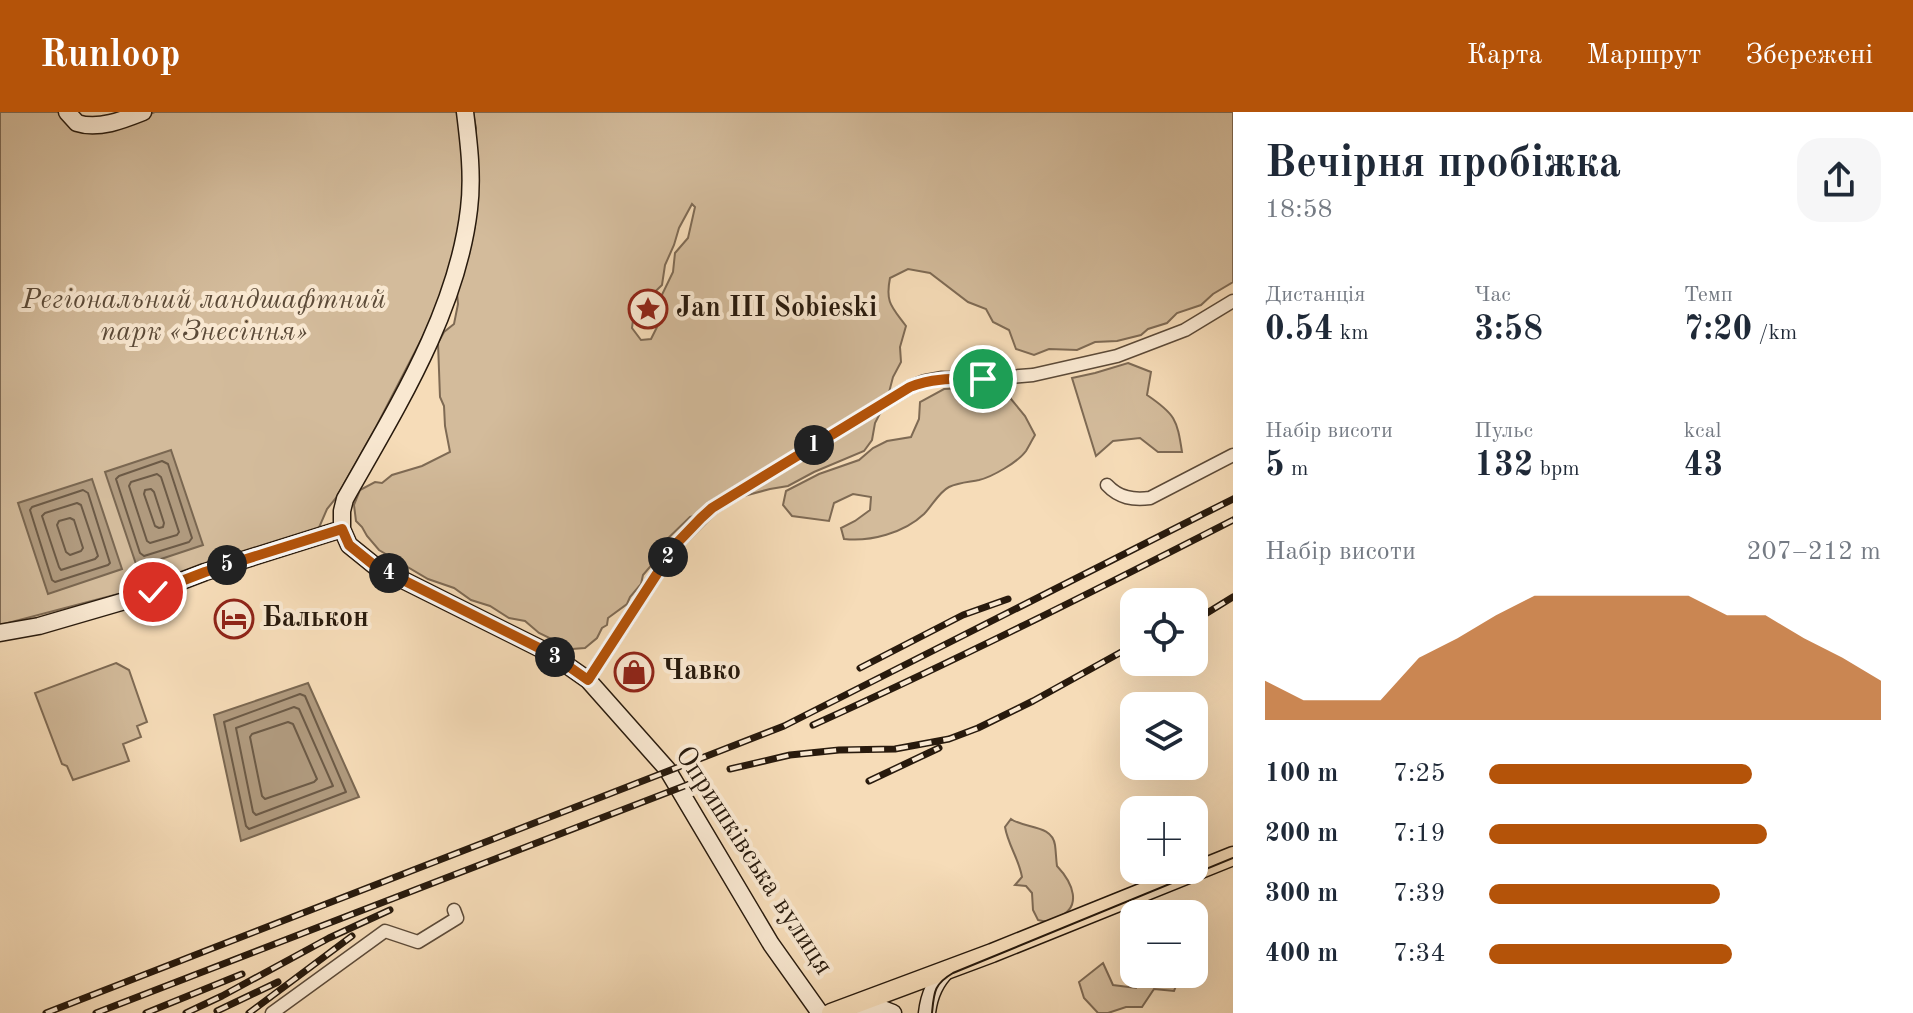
<!DOCTYPE html>
<html lang="uk">
<meta charset="utf-8">
<style>
body{margin:0;font-family:"Old Standard TT",serif;background:#f6f6f7;color:#1f2937;height:100vh;display:flex;flex-direction:column;font-size:30px;white-space:nowrap}
*{box-sizing:border-box;margin:0}
p{font-size:26px;color:#747a83}
.icon{flex:none;width:44px;height:44px;fill:none;stroke:currentColor;stroke-width:2;stroke-linecap:round;stroke-linejoin:round}
.map{position:relative;flex:1;overflow:hidden}
.drawer{display:flex;flex-direction:column;background:#fff;width:680px}
.drawer>*{flex:none}
.buttons{position:absolute;left:1120px;top:476px;display:grid;gap:16px}
.buttons a{display:grid;place-items:center;width:88px;height:88px;border-radius:16px;background:#fff;box-shadow:0 8px 32px #0002;font-size:40px}
.pin{position:absolute;display:grid;place-items:center;width:68px;height:68px;color:#fff;margin:-34px;border:4px solid #fff;border-radius:50%;box-shadow:0 2px 8px #0007}
.km{position:absolute;width:40px;height:40px;margin:-20px;border-radius:50%;background:#222;color:#fff;font-size:22px;line-height:40px;text-align:center}
.round{display:grid;place-items:center;flex:none;width:84px;height:84px;border-radius:24px;background:#f6f6f7}
.summary{display:flex;align-items:center;justify-content:space-between;height:136px;padding:0 32px}
h1{font-size:44px;font-weight:600;line-height:60px}
.stats{display:grid;grid-template-columns:repeat(3,1fr);gap:12px;height:136px;padding:8px 32px}
.stats div{display:grid;align-content:center}
.stats b{font-size:34px;font-weight:600}
.stats small{font-size:22px;font-weight:400}
.stats p{font-size:22px}
.chart{height:224px;padding:16px 32px}
.chart p{display:flex;justify-content:space-between}
.chart svg{width:100%;height:144px;margin-top:8px;fill:#b45309;opacity:.7}
ul{padding:0 32px;list-style:none;font-size:26px}
li{display:grid;grid-template-columns:128px 96px 1fr;align-items:center;height:60px}
li i{height:20px;border-radius:10px;background:#b45309}
header{display:flex;align-items:center;gap:48px;box-sizing:border-box;height:112px;padding:0 40px;background:#b45309;color:#fff}
header strong{font-size:38px}
nav{display:flex;gap:44px;margin-inline-start:auto;font-size:28px}
main{display:flex;flex:1;min-height:0}
.map>svg:first-child{display:block}
.green{fill:#d3bb9b;stroke:#7e6a54;stroke-width:2;fill-rule:evenodd}
.water{fill:#b09a7e;stroke:#7a6751;stroke-width:2}
.lines{fill:none;stroke-linecap:round;stroke-linejoin:round}
.shore{stroke:#6c5a46;stroke-width:2}
.street-casing{stroke:#5c4a38;stroke-width:15}
.secondary-casing{stroke:#281a0d;stroke-width:19}
.primary-casing{stroke:#281a0d;stroke-width:21}
.street{stroke:#f9e8d1;stroke-width:12}
.secondary{stroke:#f9e8d1;stroke-width:16}
.primary{stroke:#f6dcb8;stroke-width:18}
.tram{stroke:#281a0d;stroke-width:2}
.rail-casing{stroke:#281a0d;stroke-width:7}
.rail{stroke:#f9e8d1;stroke-width:4;stroke-dasharray:12;stroke-linecap:butt}
.route-casing{stroke:#fff;stroke-width:16}
.route{stroke:#b45309;stroke-width:10}
.labels{text-anchor:middle;dominant-baseline:central;stroke-width:8;stroke-linejoin:round;paint-order:stroke}
.park-label{font-size:28px;font-style:italic;fill:#5b4a38;stroke:#f9e8d1}
.poi-label{font-size:28px;font-weight:bold;fill:#281a0d;stroke:#f9e8d1;text-anchor:start}
.street-label{font-size:28px;fill:#281a0d;stroke:#f9e8d1}
</style>
<header>
<strong>Runloop</strong>
<nav><a>Карта</a><a>Маршрут</a><a>Збережені</a></nav>
</header>
<main>
<div class="map">
<svg width="1233" height="901" viewBox="0 0 1233 901">
<rect width="100%" height="100%" fill="#f6dcb8"/>
<filter id="stains"><feTurbulence type="fractalNoise" baseFrequency=".0025" numOctaves="4"/><feColorMatrix values="0 0 0 0 .2 0 0 0 0 .09 0 0 0 0 .02 0 0 0 .5 -.17"/></filter>
<radialGradient id="worn" r=".72"><stop offset=".6" stop-color="#630" stop-opacity="0"/><stop offset="1" stop-color="#630" stop-opacity=".3"/></radialGradient>
<path class="green" d="M 0,0 L 62,0 L 115,15 L 155,0 L 462,0 L 466,78 L 447,178 L 376,315 L 336,386 L 327,397 L 318,418 L 164,470 L 0,513 Z
M 473,0 L 1233,0 L 1233,170 L 1213,182 L 1201,193 L 1177,201 L 1167,211 L 1148,217 L 1141,223 L 1117,229 L 1095,230 L 1077,238 L 1049,237 L 1034,243 L 1016,237 L 1009,218 L 993,210 L 986,197 L 968,190 L 930,161 L 908,157 L 890,166 C 885,191 892,195 906,214 L 900,235 L 901,250 L 893,265 L 887,288 L 875,311 L 872,328 L 864,339 L 814,360 L 788,374 L 770,377 L 729,388 L 708,401 L 690,405 L 662,432 L 655,449 L 643,463 L 641,472 L 630,485 L 627,492 L 608,506 L 607,513 L 602,516 L 597,526 L 585,536 L 572,537 L 539,521 L 525,509 L 509,506 L 490,494 L 471,488 L 454,476 L 428,467 L 379,438 L 367,424 L 362,415 L 356,409 L 354,393 L 360,378 L 375,370 L 382,371 L 392,363 L 422,354 L 450,340 L 445,314 L 444,294 L 440,285 L 438,231 L 444,220 L 454,212 L 458,192 L 457,181 L 463,155 L 469,143 L 470,128 L 475,115 L 474,91 L 479,65 L 475,38 L 476,16 ZM 692,92 L 695,95 L 688,126 L 675,141 L 673,160 L 658,191 L 659,211 L 651,227 L 641,228 L 632,216 L 634,200 L 662,173 L 665,153 L 674,133 L 679,116 Z
M 1128,251 L 1151,260 L 1147,283 C 1175,302 1177,307 1182,340 L 1158,340 L 1140,326 L 1113,329 L 1096,344 L 1072,266 L 1095,261 Z
M 1008,274 L 1011,287 L 1025,304 L 1035,323 C 1032,328 1029,334 1026,339 C 1018,350 992,365 979,368 C 969,370 959,370 949,375 C 939,380 932,394 924,402 C 904,421 870,430 844,427 L 841,416 L 855,409 L 870,398 L 871,385 L 853,382 L 834,391 L 829,409 L 792,404 L 783,393 L 786,379 L 819,362 L 859,348 L 873,336 L 887,329 L 911,325 L 919,307 L 920,290 L 944,277 Z
M 116,551 L 129,558 L 147,610 L 137,614 L 141,625 L 123,632 L 129,649 L 73,668 L 67,654 L 62,652 L 35,581 Z
M 1011,707 C 1025,717 1052,712 1055,733 C 1056,740 1056,747 1057,754 C 1072,770 1084,795 1057,806 C 1050,810 1046,810 1038,808 L 1033,798 L 1032,781 L 1026,774 L 1015,773 L 1022,765 C 1019,747 1008,733 1005,715 Z
M 1103,851 L 1113,873 L 1136,876 L 1142,862 L 1181,862 L 1174,879 L 1154,877 L 1142,895 L 1126,895 L 1108,901 L 1098,901 L 1084,886 L 1079,870 Z"/>
<path class="water" d="M 171,338 L 203,433 L 137,455 L 105,360 Z
M 92,367 L 122,457 L 48,482 L 18,391 Z
M 308,571 L 359,685 L 241,729 L 214,603 Z"/>
<g class="lines">
<path class="shore" d="M 162,349 L 168,352 L 192,426 L 189,430 L 144,444 L 140,441 L 116,367 L 119,364 Z
M 157,362 L 161,365 L 179,420 L 177,423 L 150,431 L 147,429 L 129,374 L 131,370 Z
M 151,377 L 154,380 L 164,411 L 163,415 L 159,416 L 155,414 L 144,382 L 145,378 Z
M 83,378 L 88,381 L 110,451 L 108,453 L 55,470 L 52,468 L 30,398 L 32,395 Z
M 77,391 L 81,393 L 98,444 L 95,447 L 61,458 L 59,455 L 42,404 L 45,401 Z
M 70,406 L 74,408 L 83,436 L 81,439 L 70,443 L 66,440 L 57,413 L 59,409 Z
M 300,582 L 305,584 L 346,680 L 249,717 L 246,714 L 224,610 Z
M 294,595 L 299,597 L 333,674 L 256,703 L 253,700 L 236,616 Z
M 288,610 L 293,612 L 317,667 L 314,670 L 265,687 L 262,684 L 250,625 L 252,622 Z"/>
<defs>
<path id="street" d="M 1107,373 C 1119,386 1133,388 1150,386 L 1233,343
M 588,568 L 677,431 L 712,396 L 910,275 L 925,269 L 941,266 L 983,267 L 1033,263 L 1117,244 L 1185,218 L 1233,189
M 272,901 L 385,819 L 418,830 L 457,806 L 454,798"/>
<path id="secondary" d="M 67,0 L 77,11 C 98,18 123,8 143,0
M 465,0 C 469,32 473,65 469,97 C 457,201 395,298 345,387 L 342,399 L 342,417 L 349,433 L 375,454 L 551,542 L 588,568 L 667,657 L 771,832 L 820,901
M 0,521 L 39,514 L 142,484 L 205,460 L 342,417
M 865,900 L 880,896 L 893,901
M 927,901 C 929,883 935,869 948,857"/>
<path id="primary" d="M 831,901 L 992,841 L 1233,744"/>
</defs>
<use href="#street" class="street-casing"/>
<use href="#secondary" class="secondary-casing"/>
<use href="#primary" class="primary-casing"/>
<use href="#street" class="street"/>
<use href="#secondary" class="secondary"/>
<use href="#primary" class="primary"/>
<path class="tram" d="M 932,901 C 934,880 934,872 953,861 L 1233,746"/>
<defs>
<path id="rail" d="M 1194,509 L 1233,485
M 860,556 L 963,503 L 1008,487
M 813,613 C 955,549 1094,479 1233,408
M 730,657 L 790,643 L 839,638 L 895,637 L 949,627 L 978,616 L 1033,589 L 1134,533
M 869,669 L 939,636
M 217,899 L 278,870
M 46,901 L 784,614 L 1233,387
M 96,901 C 299,823 502,744 705,666
M 146,901 L 242,862
M 186,901 L 222,884 L 329,826 L 390,798
M 249,901 L 352,824"/>
</defs>
<use href="#rail" class="rail-casing"/>
<use href="#rail" class="rail"/>
</g>
<g class="lines">
<defs>
<path id="route" d="M 153,480 L 205,460 L 342,417 L 349,433 L 375,454 L 551,542 L 588,568 L 677,431 L 701,406 L 712,396 L 910,275 C 934,265 957,267 983,267"/>
</defs>
<use href="#route" class="route-casing"/>
<use href="#route" class="route"/>
</g>
<defs>
<symbol id="sight-ring" viewBox="-11 -11 22 22"><circle r="9.5" fill="#f9e8d1" stroke="#8f2418" stroke-width="1.5"/><path d="M0-6L1.8-2.2L6-1.7L2.9 1.2L3.7 5.4L0 3.3L-3.7 5.4L-2.9 1.2L-6-1.7L-1.8-2.2Z" fill="#8f2418"/></symbol>
<symbol id="hotel-ring" viewBox="-11 -11 22 22"><circle r="9.5" fill="#f9e8d1" stroke="#8f2418" stroke-width="1.5"/><path d="M-6-4.5h1.5V1H6V5H4.5V3h-9V5H-6ZM-4 0a1.8 1.8 0 1 1 3.6 0ZM.5 0V-2.5h3Q6-2.5 6 0Z" fill="#8f2418"/></symbol>
<symbol id="shop-ring" viewBox="-11 -11 22 22"><circle r="9.5" fill="#f9e8d1" stroke="#8f2418" stroke-width="1.5"/><path d="M-5-2.5h2.3a2.7 3.5 0 0 1 5.4 0H5L5.5 6h-11ZM-1.5-2.5h3a1.5 2.3 0 0 0-3 0Z" fill="#8f2418"/></symbol>
</defs>
<g fill-rule="evenodd">
<use href="#sight-ring" x="626" y="175" width="44" height="44"/>
<use href="#hotel-ring" x="212" y="485" width="44" height="44"/>
<use href="#shop-ring" x="612" y="538" width="44" height="44"/>
</g>
<g class="labels">
<g class="park-label">
<text x="204" y="189">Регіональний ландшафтний<tspan x="204" dy="32">парк «Знесіння»</tspan></text>
</g>
<g class="poi-label">
<text x="676" y="197">Jan III Sobieski</text>
<text x="262" y="507">Балькон</text>
<text x="662" y="560">Чавко</text>
</g>
<g class="street-label">
<text transform="translate(753 749) rotate(57)">Опришківська вулиця</text>
</g>
</g>
<rect width="100%" height="100%" filter="url(#stains)"/>
<rect width="100%" height="100%" fill="url(#worn)"/>
</svg>
<div class="buttons">
<a><svg class="icon" aria-label="locate" viewBox="0 0 24 24"><circle cx="12" cy="12" r="6"/><path d="M12 2v4M12 18v4M2 12h4M18 12h4"/></svg></a>
<a><svg class="icon" aria-label="layers" viewBox="0 0 24 24"><path d="M12 4l9 5-9 5-9-5zM3 14l9 5 9-5"/></svg></a>
<a>+</a>
<a>−</a>
</div>
<div class="pin" style="left:983px;top:267px;background:#1e9e55"><svg class="icon" aria-label="arrive" viewBox="0 0 24 24"><path d="M6 21V4h12l-3 4 3 4H6"/></svg></div>
<div class="pin" style="left:153px;top:480px;background:#d93025"><svg class="icon" aria-label="check" viewBox="0 0 24 24"><path d="M5 12l5 5 9-10"/></svg></div>
<b class="km" style="left:814px;top:333px">1</b>
<b class="km" style="left:668px;top:445px">2</b>
<b class="km" style="left:555px;top:545px">3</b>
<b class="km" style="left:389px;top:461px">4</b>
<b class="km" style="left:227px;top:453px">5</b>
</div>
<section class="drawer">
<div class="summary"><div><h1>Вечірня пробіжка</h1><p>18:58</p></div><a class="round"><svg class="icon" aria-label="share" viewBox="0 0 24 24"><path d="M12 15V3M7 8l5-5 5 5M5 13v7h14v-7"/></svg></a></div>
<div class="stats">
<div><p>Дистанція</p><b>0.54<small> km</small></b></div>
<div><p>Час</p><b>3:58</b></div>
<div><p>Темп</p><b>7:20<small> /km</small></b></div>
</div>
<div class="stats">
<div><p>Набір висоти</p><b>5<small> m</small></b></div>
<div><p>Пульс</p><b>132<small> bpm</small></b></div>
<div><p>kcal</p><b>43</b></div>
</div>
<div class="chart"><p><span>Набір висоти</span>207–212 m</p>
<svg viewBox="0 0 160 44" preserveAspectRatio="none"><path d="M0 44V32L10 38L20 38L30 38L40 25L50 19L60 12L70 6L80 6L90 6L100 6L110 6L120 12L130 12L140 19L150 25L160 32V44z"/></svg>
</div>
<ul>
<li><b>100 m</b>7:25<i style="width:67%"></i></li>
<li><b>200 m</b>7:19<i style="width:71%"></i></li>
<li><b>300 m</b>7:39<i style="width:59%"></i></li>
<li><b>400 m</b>7:34<i style="width:62%"></i></li>
</ul>
</section>
</main>
